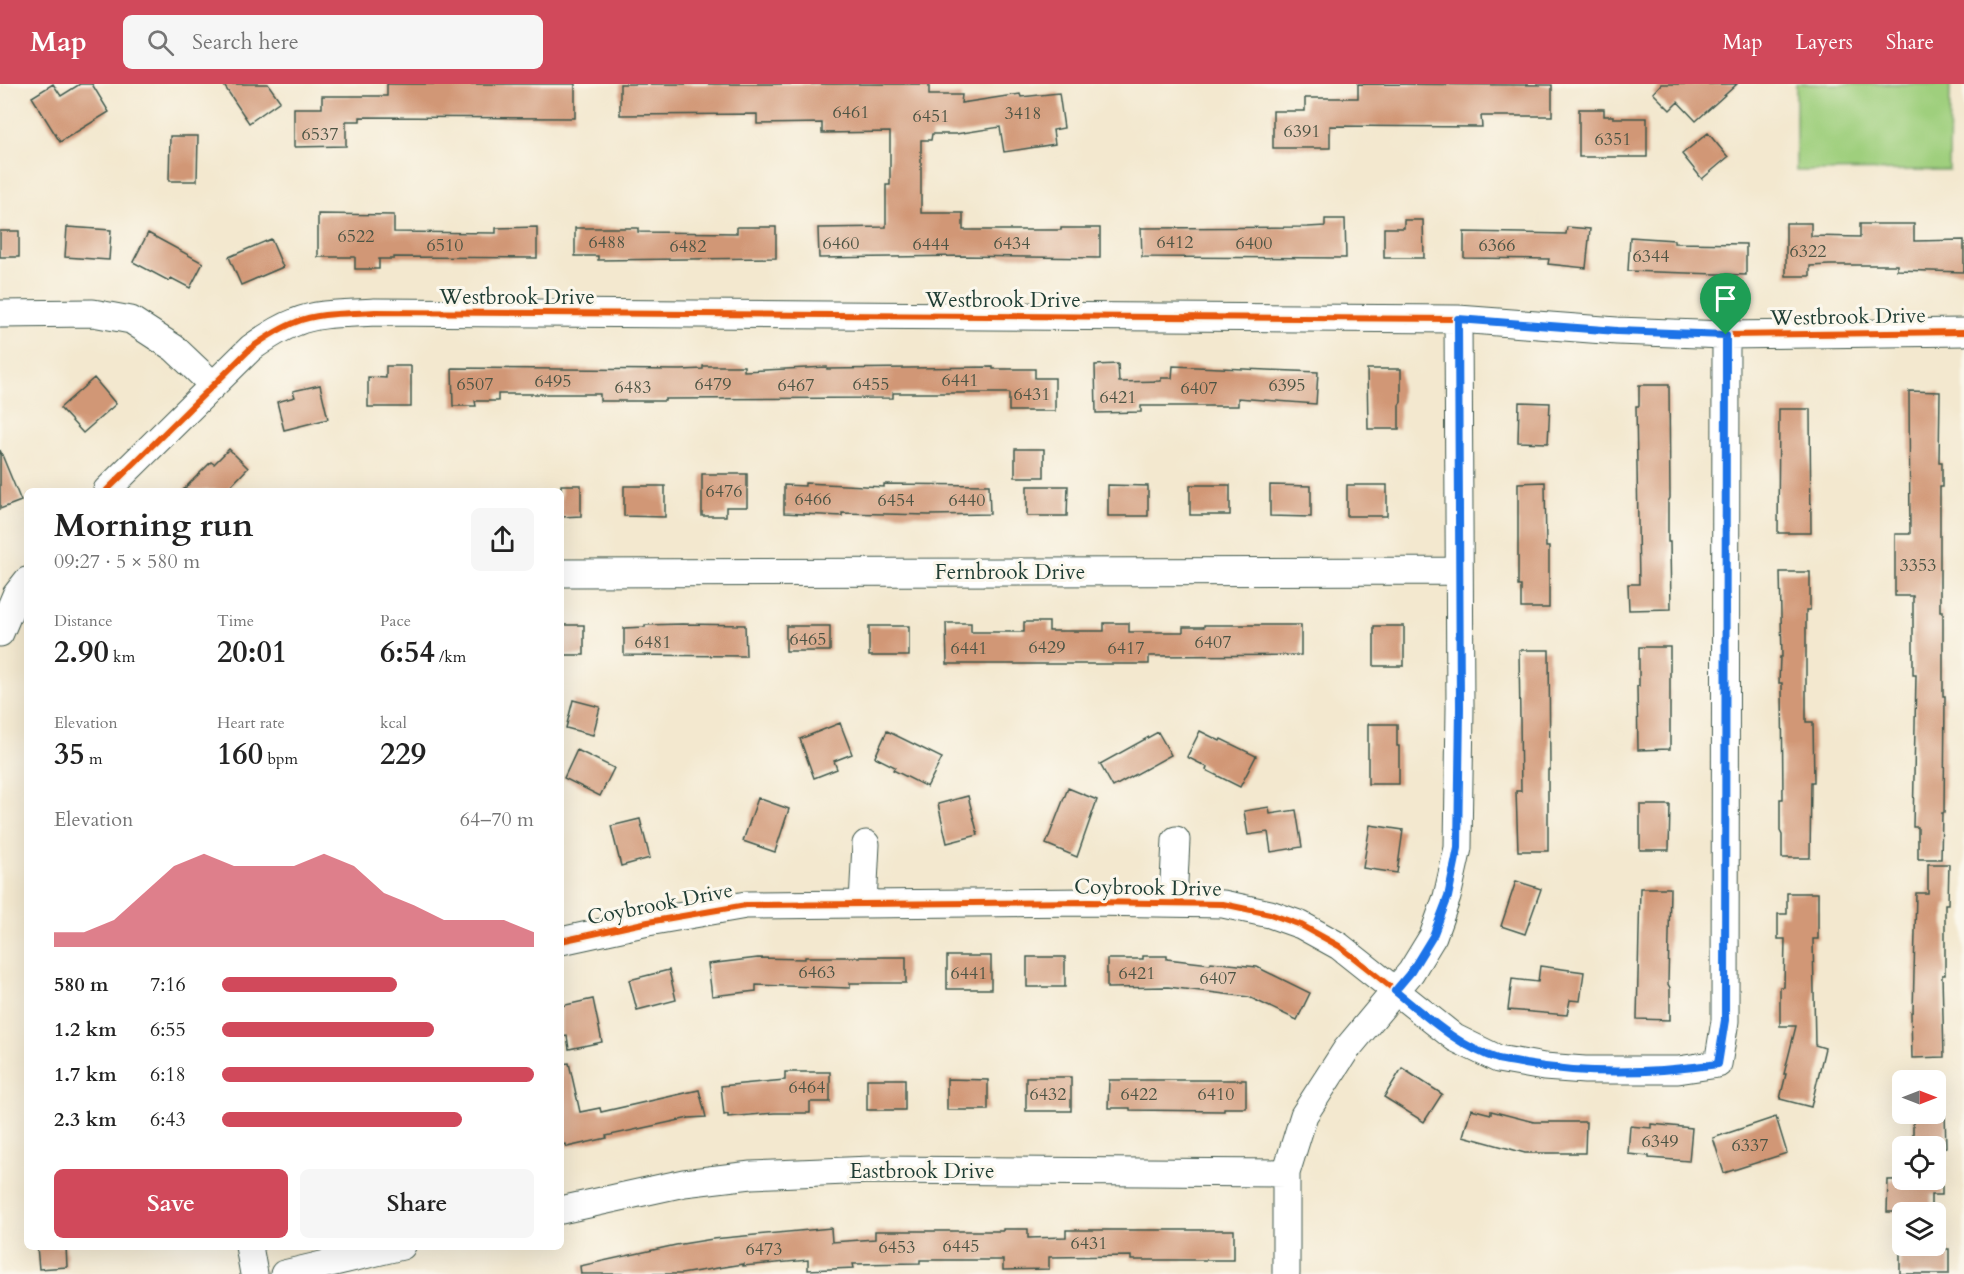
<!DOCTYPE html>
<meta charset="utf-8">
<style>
body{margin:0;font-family:Cardo,serif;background:#f6f6f6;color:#222;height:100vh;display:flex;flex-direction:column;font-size:22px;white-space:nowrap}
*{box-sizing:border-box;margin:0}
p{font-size:20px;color:#767676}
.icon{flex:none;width:33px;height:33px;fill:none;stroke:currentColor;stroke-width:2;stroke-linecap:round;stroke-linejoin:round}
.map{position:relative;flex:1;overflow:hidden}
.details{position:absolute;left:24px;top:404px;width:540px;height:762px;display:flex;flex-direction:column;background:#fff;border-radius:9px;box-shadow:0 6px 24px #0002}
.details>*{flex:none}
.needle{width:39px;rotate:90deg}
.fabs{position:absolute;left:1892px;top:986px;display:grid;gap:12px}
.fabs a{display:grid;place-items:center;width:54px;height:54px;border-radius:9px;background:#fff;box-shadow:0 6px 24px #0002;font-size:30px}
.pin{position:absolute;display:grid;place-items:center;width:51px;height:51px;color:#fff;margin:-62px -26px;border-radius:50% 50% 50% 0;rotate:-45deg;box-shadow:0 0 6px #0007}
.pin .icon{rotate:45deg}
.round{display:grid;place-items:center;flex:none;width:63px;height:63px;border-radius:9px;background:#f6f6f6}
.headline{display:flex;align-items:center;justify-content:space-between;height:102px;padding:0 30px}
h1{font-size:33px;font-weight:700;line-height:45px}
.figures{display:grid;grid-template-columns:repeat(3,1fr);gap:9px;height:102px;padding:6px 30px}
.figures div{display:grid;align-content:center}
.figures b{font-size:30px;font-weight:700}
.figures small{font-size:16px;font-weight:400}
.figures p{font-size:16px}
.chart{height:168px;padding:12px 30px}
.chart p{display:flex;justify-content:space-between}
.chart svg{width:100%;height:108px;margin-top:6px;fill:#d1495b;opacity:.7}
.button{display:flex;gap:12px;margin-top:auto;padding:12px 30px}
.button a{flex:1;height:69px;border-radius:9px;background:#d1495b;color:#fff;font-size:24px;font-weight:700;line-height:69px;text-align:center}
.button a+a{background:#f6f6f6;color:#222}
ul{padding:0 30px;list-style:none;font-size:20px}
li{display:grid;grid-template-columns:96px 72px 1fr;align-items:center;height:45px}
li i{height:15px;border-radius:8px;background:#d1495b}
header{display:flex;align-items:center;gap:36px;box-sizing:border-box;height:84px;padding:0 30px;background:#d1495b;color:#fff}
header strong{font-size:28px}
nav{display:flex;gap:33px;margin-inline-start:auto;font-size:21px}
.search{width:420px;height:54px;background:#f6f6f6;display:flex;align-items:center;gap:15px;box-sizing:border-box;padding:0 21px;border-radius:9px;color:#767676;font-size:22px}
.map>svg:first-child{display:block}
.green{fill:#9fcf7d;stroke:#5f8658;stroke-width:1.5}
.building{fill:#d19776}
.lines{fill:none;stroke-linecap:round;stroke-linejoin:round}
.street-casing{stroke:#3f574b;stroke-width:29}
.street{stroke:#fff;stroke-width:27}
.cycleway-casing{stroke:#fbf7ec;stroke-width:10}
.cycleway{stroke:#e8590c;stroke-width:6}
.route-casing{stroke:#fff;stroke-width:12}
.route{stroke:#1a73e8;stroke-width:8}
.labels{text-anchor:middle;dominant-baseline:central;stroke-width:6;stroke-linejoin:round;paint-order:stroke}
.number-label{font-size:18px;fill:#4c5444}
.street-label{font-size:21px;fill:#1f3d34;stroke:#fbf7ec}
</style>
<header>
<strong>Map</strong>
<div class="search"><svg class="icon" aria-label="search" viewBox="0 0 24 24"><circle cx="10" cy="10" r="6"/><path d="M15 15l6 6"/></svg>Search here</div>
<nav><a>Map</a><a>Layers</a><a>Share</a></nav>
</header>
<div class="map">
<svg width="1964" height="1190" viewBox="0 0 1964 1190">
<rect width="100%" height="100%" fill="#fbf7ec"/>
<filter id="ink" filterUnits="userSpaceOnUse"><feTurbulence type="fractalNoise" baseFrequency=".0167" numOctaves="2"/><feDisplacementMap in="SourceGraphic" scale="12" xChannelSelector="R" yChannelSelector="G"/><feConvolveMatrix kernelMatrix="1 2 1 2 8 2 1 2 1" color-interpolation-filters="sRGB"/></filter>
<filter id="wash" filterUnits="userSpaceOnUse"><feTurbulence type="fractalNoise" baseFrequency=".008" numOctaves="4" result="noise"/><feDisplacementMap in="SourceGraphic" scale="24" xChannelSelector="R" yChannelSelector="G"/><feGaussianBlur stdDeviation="1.35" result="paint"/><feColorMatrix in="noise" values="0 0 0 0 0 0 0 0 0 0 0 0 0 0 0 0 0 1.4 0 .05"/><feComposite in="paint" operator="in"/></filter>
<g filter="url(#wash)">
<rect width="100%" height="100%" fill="#f3e8cf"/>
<path class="green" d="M 1796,0 L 1950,0 L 1949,86 L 1796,87 Z"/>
<g id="blocks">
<path class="building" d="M 53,0 L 61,12 L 80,0 L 92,0 L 109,28 L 60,58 L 32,13 Z
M 223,0 L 268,0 L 280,17 L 249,39 Z
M 387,0 L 575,0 L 575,34 L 360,33 L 360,37 L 346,37 L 346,62 L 294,63 L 294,24 L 322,24 L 322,12 L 387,12 Z
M 620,0 L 929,0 L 929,11 L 962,11 L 961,19 L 1020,10 L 1021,13 L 1059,9 L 1064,44 L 1053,46 L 1055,60 L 1004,68 L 1000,43 L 956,50 L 932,50 L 931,56 L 921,56 L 921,129 L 963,129 L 963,146 L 1061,146 L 1061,144 L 1100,144 L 1100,174 L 963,172 L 819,174 L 818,144 L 886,143 L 886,101 L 890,101 L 890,48 L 822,49 L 822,39 L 757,40 L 757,30 L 620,31 Z
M 1358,0 L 1552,1 L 1552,32 L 1481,32 L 1482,43 L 1330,42 L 1330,64 L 1273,64 L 1273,27 L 1305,27 L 1305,14 L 1358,14 Z
M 1661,0 L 1737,0 L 1696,37 L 1678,18 L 1670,26 L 1653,9 Z
M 1579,25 L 1604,25 L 1604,32 L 1613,32 L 1613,34 L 1647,34 L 1647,73 L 1579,73 Z
M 1708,49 L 1728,73 L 1702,95 L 1682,70 Z
M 170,52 L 198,52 L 197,97 L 169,97 Z
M 318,130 L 394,131 L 394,148 L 496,149 L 496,144 L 537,143 L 537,174 L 394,173 L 394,175 L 379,175 L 379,185 L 355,185 L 355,173 L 318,173 Z
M 1325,135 L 1345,135 L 1346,174 L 1142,173 L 1141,144 L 1308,143 L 1325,142 Z
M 1404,136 L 1423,136 L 1424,174 L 1384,174 L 1384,144 L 1404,144 Z
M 1786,139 L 1811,139 L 1811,152 L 1860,153 L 1860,140 L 1914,140 L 1914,157 L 1964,156 L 1964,188 L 1897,186 L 1897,181 L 1830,181 L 1810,182 L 1810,192 L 1786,192 Z
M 67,143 L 111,146 L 109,176 L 65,173 Z
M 737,143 L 776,143 L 776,174 L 598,176 L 598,172 L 575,172 L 575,144 L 638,144 L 638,148 L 737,149 Z
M 1567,143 L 1590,145 L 1586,184 L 1548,180 L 1549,175 L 1464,174 L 1464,148 L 1566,150 Z
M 0,147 L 19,147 L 19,173 L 0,173 Z
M 148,149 L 203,179 L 190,204 L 171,194 L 169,197 L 133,178 Z
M 1630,153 L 1674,156 L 1674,159 L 1746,160 L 1746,191 L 1628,187 Z
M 271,155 L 283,183 L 241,201 L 229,173 Z
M 1118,280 L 1119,298 L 1161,297 L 1161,294 L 1172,294 L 1173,282 L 1318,288 L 1316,320 L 1238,314 L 1238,322 L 1141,322 L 1141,328 L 1096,329 L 1095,281 Z
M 386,282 L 411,282 L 411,323 L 368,323 L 368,293 L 386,294 Z
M 703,282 L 744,282 L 744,287 L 827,283 L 827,285 L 993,283 L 993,285 L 1035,285 L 1035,294 L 1055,294 L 1055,327 L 1009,327 L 1009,309 L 893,309 L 893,314 L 665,315 L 665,317 L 600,317 L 600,310 L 498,310 L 498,317 L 475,317 L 476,322 L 453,322 L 452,284 L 681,286 L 703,285 Z
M 1367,285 L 1401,285 L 1401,318 L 1399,321 L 1399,345 L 1368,345 Z
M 94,294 L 116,320 L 83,349 L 60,324 Z
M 320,301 L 328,335 L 284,346 L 277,318 L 295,313 L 293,307 Z
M 1639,301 L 1669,301 L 1670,414 L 1668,418 L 1668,458 L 1670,458 L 1671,525 L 1629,526 L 1628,500 L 1639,500 L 1636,322 L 1639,322 Z
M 1909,307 L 1940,308 L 1939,378 L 1942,378 L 1942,403 L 1940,403 L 1940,527 L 1943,527 L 1943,612 L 1945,612 L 1944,729 L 1942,729 L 1941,775 L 1918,775 L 1918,743 L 1913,743 L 1916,591 L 1913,591 L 1913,512 L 1895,512 L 1895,450 L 1910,450 Z
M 1519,318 L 1550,319 L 1548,359 L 1518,358 Z
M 1779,325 L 1810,325 L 1811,449 L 1778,449 Z
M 229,365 L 248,384 L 227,406 L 183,406 L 211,378 L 214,380 Z
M 1015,365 L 1044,365 L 1044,393 L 1015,393 Z
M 0,366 L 21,417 L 0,425 Z
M 702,390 L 747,390 L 747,423 L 726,423 L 726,432 L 702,432 Z
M 1545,398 L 1546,463 L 1549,463 L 1549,524 L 1521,524 L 1521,502 L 1518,502 L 1518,399 Z
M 805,399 L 884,403 L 884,400 L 989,401 L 990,430 L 929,431 L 842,429 L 842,432 L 784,429 L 784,401 L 805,402 Z
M 561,401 L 581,401 L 581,432 L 561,433 Z
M 1108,401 L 1148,402 L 1148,432 L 1108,432 Z
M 1190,401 L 1230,401 L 1230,431 L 1190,431 Z
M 1270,401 L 1311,402 L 1311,433 L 1270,432 Z
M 1347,401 L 1387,401 L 1387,432 L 1347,432 Z
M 624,402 L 665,402 L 665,433 L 624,432 Z
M 1027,402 L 1068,402 L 1067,432 L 1027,432 Z
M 1780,488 L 1810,488 L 1810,526 L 1806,526 L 1806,638 L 1813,638 L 1814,698 L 1811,698 L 1810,774 L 1782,774 L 1782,751 L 1780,747 L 1780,715 L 1783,715 L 1782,599 L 1779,599 L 1780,573 L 1782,573 Z
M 1024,538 L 1049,538 L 1049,547 L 1104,547 L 1104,539 L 1129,539 L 1129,548 L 1183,548 L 1183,543 L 1204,543 L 1204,541 L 1301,541 L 1301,571 L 1149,572 L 1149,580 L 947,580 L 946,539 L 971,539 L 971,548 L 1024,548 Z
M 682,540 L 745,541 L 746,572 L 624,571 L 624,544 L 645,543 L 645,541 Z
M 561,541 L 584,541 L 584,571 L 561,571 Z
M 786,542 L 830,542 L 830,567 L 786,567 Z
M 869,542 L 909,542 L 909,572 L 869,572 Z
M 1374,542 L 1404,542 L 1404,582 L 1374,582 Z
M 1639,563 L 1670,563 L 1670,665 L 1638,666 L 1637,602 L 1639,602 Z
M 1519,566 L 1549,566 L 1550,686 L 1548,686 L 1548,767 L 1518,767 L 1516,707 L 1521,707 Z
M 573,616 L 600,623 L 593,651 L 566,644 Z
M 840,639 L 852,670 L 834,677 L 837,685 L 814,694 L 800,655 Z
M 1368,640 L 1397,640 L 1397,662 L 1399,662 L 1399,700 L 1368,700 Z
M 887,647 L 942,674 L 927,703 L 893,686 L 895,683 L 875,673 Z
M 1200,647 L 1220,657 L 1221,655 L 1256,672 L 1240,703 L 1206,686 L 1207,683 L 1187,673 Z
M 1158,648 L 1171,671 L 1113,703 L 1100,680 Z
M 577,666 L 614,684 L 600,712 L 564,694 Z
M 1068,704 L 1097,716 L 1077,773 L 1046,760 Z
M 968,712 L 978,751 L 947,759 L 938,720 Z
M 758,714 L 789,725 L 775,768 L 743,757 Z
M 1640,721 L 1670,721 L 1669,766 L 1640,766 Z
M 1269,723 L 1270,730 L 1296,726 L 1302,763 L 1271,768 L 1268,748 L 1248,751 L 1244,727 Z
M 640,735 L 650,774 L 621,782 L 611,742 Z
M 1370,741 L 1403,746 L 1397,789 L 1363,784 Z
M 1928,780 L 1949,780 L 1948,820 L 1945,820 L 1945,891 L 1942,891 L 1944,973 L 1912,974 L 1911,928 L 1913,928 L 1916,809 L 1928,809 Z
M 1516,797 L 1541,805 L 1525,850 L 1501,842 Z
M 1640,804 L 1670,804 L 1668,900 L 1670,904 L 1670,936 L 1637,935 Z
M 1787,809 L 1818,809 L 1818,855 L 1813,855 L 1815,961 L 1825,964 L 1811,1023 L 1780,1015 L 1786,990 L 1784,990 L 1796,942 L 1780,942 L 1780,903 L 1784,903 L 1785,855 L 1778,855 L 1778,830 L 1787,830 Z
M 947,872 L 991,872 L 991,905 L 947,905 Z
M 1143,872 L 1167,872 L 1167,875 L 1210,880 L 1211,878 L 1257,883 L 1310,909 L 1297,936 L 1249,913 L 1168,903 L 1107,904 L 1107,875 L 1143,875 Z
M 805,873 L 906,873 L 906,899 L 850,899 L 850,904 L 756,901 L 756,907 L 712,912 L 708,880 L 758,874 L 805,875 Z
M 1027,873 L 1065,873 L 1065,903 L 1027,903 Z
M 1540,882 L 1584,888 L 1580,917 L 1570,916 L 1567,931 L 1508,926 L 1512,895 L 1538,898 Z
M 669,886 L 676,916 L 637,926 L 629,896 Z
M 593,915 L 602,958 L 569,965 L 567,952 L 561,953 L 561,922 Z
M 569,979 L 580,1028 L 600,1024 L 601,1028 L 699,1006 L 706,1033 L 689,1034 L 606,1052 L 607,1054 L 567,1063 L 566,1060 L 561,1061 L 561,980 Z
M 1402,984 L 1442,1010 L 1424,1038 L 1384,1013 Z
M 785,988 L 830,988 L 830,1018 L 810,1018 L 810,1029 L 774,1029 L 728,1033 L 728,1030 L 724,1031 L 721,1002 L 785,996 Z
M 1026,993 L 1071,993 L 1071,1027 L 1026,1027 Z
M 867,995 L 905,995 L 905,1026 L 867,1026 Z
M 947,995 L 988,996 L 988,1026 L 947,1026 Z
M 1109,996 L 1246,996 L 1246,1024 L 1224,1024 L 1224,1027 L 1130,1026 L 1130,1024 L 1108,1024 Z
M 1471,1025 L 1491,1030 L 1491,1027 L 1534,1038 L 1586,1038 L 1585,1069 L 1525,1069 L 1463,1052 Z
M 1913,1029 L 1945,1029 L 1946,1063 L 1942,1064 L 1942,1111 L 1931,1111 L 1931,1128 L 1887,1128 L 1888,1096 L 1935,1095 L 1935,1062 L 1913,1062 Z
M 1776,1033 L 1787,1069 L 1724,1089 L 1713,1054 Z
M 1651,1040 L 1692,1044 L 1689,1077 L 1649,1074 L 1649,1072 L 1628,1070 L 1630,1042 L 1651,1044 Z
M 831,1144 L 832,1158 L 875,1155 L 875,1147 L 1003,1147 L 1003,1145 L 1028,1145 L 1028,1154 L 1066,1153 L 1066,1146 L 1234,1146 L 1234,1176 L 1131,1176 L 1131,1172 L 1049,1173 L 1049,1185 L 1003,1186 L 1003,1176 L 920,1176 L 920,1179 L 853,1180 L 854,1184 L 808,1186 L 808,1176 L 743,1182 L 743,1180 L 681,1190 L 581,1190 L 580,1182 L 676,1161 L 713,1155 Z
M 37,1162 L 66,1162 L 67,1183 L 39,1185 Z
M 1900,1165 L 1949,1165 L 1949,1190 L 1900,1190 Z"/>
</g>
</g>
<g filter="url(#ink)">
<use href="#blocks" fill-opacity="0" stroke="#3f574b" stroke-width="1.5"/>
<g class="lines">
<defs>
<path id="street" d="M 0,230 L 93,229 L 131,236 L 174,264 L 213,301
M 107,406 L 251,264 C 265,254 280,244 296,238 C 320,228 349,230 375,228 L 1458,235 L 1617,247 L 1726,251 L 1964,248
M 561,489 L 1459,487
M 0,549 L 16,511 L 27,497
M 1173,818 L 1176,756
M 863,819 L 866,760
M 561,857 L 648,838 L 746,821 L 1089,818 L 1223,820 L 1270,830 L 1301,841 L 1339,862 L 1455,954 L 1498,975 L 1544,983 L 1585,986 L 1678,986 L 1718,980 L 1725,937 L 1726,251
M 561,1126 L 684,1099 L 751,1091 L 871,1086 L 1286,1089
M 249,1162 L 254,1190
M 284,1190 L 402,1162
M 1286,1190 L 1286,1089 L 1304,1031 L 1346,966 L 1411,888 L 1433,852 L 1447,813 L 1458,764 L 1460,624 L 1458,235"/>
</defs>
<use href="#street" class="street-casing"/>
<use href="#street" class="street"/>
<defs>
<path id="cycleway" d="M 107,406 L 251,264 C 265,254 280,244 296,238 C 320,228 349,230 375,228 L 1458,235 L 1617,247 L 1726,251 L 1964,248
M 561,857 L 648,838 L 746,821 L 1089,818 L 1223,820 L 1270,830 L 1301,841 L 1339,862 L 1455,954 L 1498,975 L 1544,983 L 1585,986 L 1678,986 L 1718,980 L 1725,937 L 1726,251"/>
</defs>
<use href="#cycleway" class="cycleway-casing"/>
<use href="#cycleway" class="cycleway"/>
</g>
</g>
<g class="lines" filter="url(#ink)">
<defs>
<path id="route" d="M 1458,235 L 1617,247 L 1726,251 L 1725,936 L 1718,980 C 1655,989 1588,991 1525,980 C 1517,978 1507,977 1498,975 C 1459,963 1426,932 1395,907 L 1411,888 L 1433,852 L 1448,813 L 1458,764 L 1460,624 Z"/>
</defs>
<use href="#route" class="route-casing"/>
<use href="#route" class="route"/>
</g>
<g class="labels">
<g class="number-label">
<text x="851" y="28">6461</text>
<text x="1023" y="29">3418</text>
<text x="931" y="32">6451</text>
<text x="1302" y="47">6391</text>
<text x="320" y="50">6537</text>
<text x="1613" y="55">6351</text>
<text x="356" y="152">6522</text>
<text x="607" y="158">6488</text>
<text x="1175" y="158">6412</text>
<text x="841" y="159">6460</text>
<text x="1012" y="159">6434</text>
<text x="1254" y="159">6400</text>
<text x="931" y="160">6444</text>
<text x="445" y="161">6510</text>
<text x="1497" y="161">6366</text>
<text x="688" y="162">6482</text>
<text x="1808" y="167">6322</text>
<text x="1651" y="172">6344</text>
<text x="960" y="296">6441</text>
<text x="553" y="297">6495</text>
<text x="475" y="300">6507</text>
<text x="713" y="300">6479</text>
<text x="871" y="300">6455</text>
<text x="796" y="301">6467</text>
<text x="1287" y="301">6395</text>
<text x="633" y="303">6483</text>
<text x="1199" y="304">6407</text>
<text x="1032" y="310">6431</text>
<text x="1118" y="313">6421</text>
<text x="724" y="407">6476</text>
<text x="813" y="415">6466</text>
<text x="896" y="416">6454</text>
<text x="967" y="416">6440</text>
<text x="1918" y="481">3353</text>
<text x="808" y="555">6465</text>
<text x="653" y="558">6481</text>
<text x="1213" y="558">6407</text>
<text x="1047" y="563">6429</text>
<text x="969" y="564">6441</text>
<text x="1126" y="564">6417</text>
<text x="817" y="888">6463</text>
<text x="969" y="889">6441</text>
<text x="1137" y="889">6421</text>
<text x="1218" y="894">6407</text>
<text x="807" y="1003">6464</text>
<text x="1048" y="1010">6432</text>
<text x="1139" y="1010">6422</text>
<text x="1216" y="1010">6410</text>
<text x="1660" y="1057">6349</text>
<text x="1750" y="1061">6337</text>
<text x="1089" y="1159">6431</text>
<text x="961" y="1162">6445</text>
<text x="897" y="1163">6453</text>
<text x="764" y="1165">6473</text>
</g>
<g class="street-label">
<text x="517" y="213">Westbrook Drive</text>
<text x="1003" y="216">Westbrook Drive</text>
<text transform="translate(1848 233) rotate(-1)">Westbrook Drive</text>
<text x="1010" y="488">Fernbrook Drive</text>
<text transform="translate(1148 804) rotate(1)">Coybrook Drive</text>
<text transform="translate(660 820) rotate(-11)">Coybrook Drive</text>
<text x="922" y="1087">Eastbrook Drive</text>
</g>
</g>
</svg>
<div class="fabs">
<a><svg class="needle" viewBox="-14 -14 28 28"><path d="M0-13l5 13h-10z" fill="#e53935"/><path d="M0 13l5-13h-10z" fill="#767676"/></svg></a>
<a><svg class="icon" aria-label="locate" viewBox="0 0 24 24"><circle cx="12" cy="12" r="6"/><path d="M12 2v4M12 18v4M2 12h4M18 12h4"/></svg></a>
<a><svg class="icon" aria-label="layers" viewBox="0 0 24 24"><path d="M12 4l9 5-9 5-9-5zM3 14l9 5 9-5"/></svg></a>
</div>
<div class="pin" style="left:1726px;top:251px;background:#1e9e55"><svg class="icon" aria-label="arrive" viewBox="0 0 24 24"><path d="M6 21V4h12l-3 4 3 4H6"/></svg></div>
<section class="details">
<div class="headline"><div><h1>Morning run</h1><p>09:27 · 5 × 580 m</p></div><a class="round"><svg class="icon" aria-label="share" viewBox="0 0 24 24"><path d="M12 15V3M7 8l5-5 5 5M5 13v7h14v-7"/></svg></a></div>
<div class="figures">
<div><p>Distance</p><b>2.90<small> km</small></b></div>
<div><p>Time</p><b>20:01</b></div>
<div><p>Pace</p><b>6:54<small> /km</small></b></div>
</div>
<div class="figures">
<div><p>Elevation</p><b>35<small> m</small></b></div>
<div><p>Heart rate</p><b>160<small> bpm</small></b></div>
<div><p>kcal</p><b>229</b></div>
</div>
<div class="chart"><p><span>Elevation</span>64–70 m</p>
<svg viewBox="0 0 160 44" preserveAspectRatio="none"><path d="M0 44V38L10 38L20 33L30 22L40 11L50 6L60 11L70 11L80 11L90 6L100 11L110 22L120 27L130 33L140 33L150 33L160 38V44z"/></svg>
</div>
<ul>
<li><b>580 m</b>7:16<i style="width:56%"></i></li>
<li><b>1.2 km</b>6:55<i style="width:68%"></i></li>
<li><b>1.7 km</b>6:18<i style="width:100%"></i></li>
<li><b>2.3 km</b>6:43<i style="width:77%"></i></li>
</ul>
<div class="button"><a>Save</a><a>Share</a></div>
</section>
</div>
